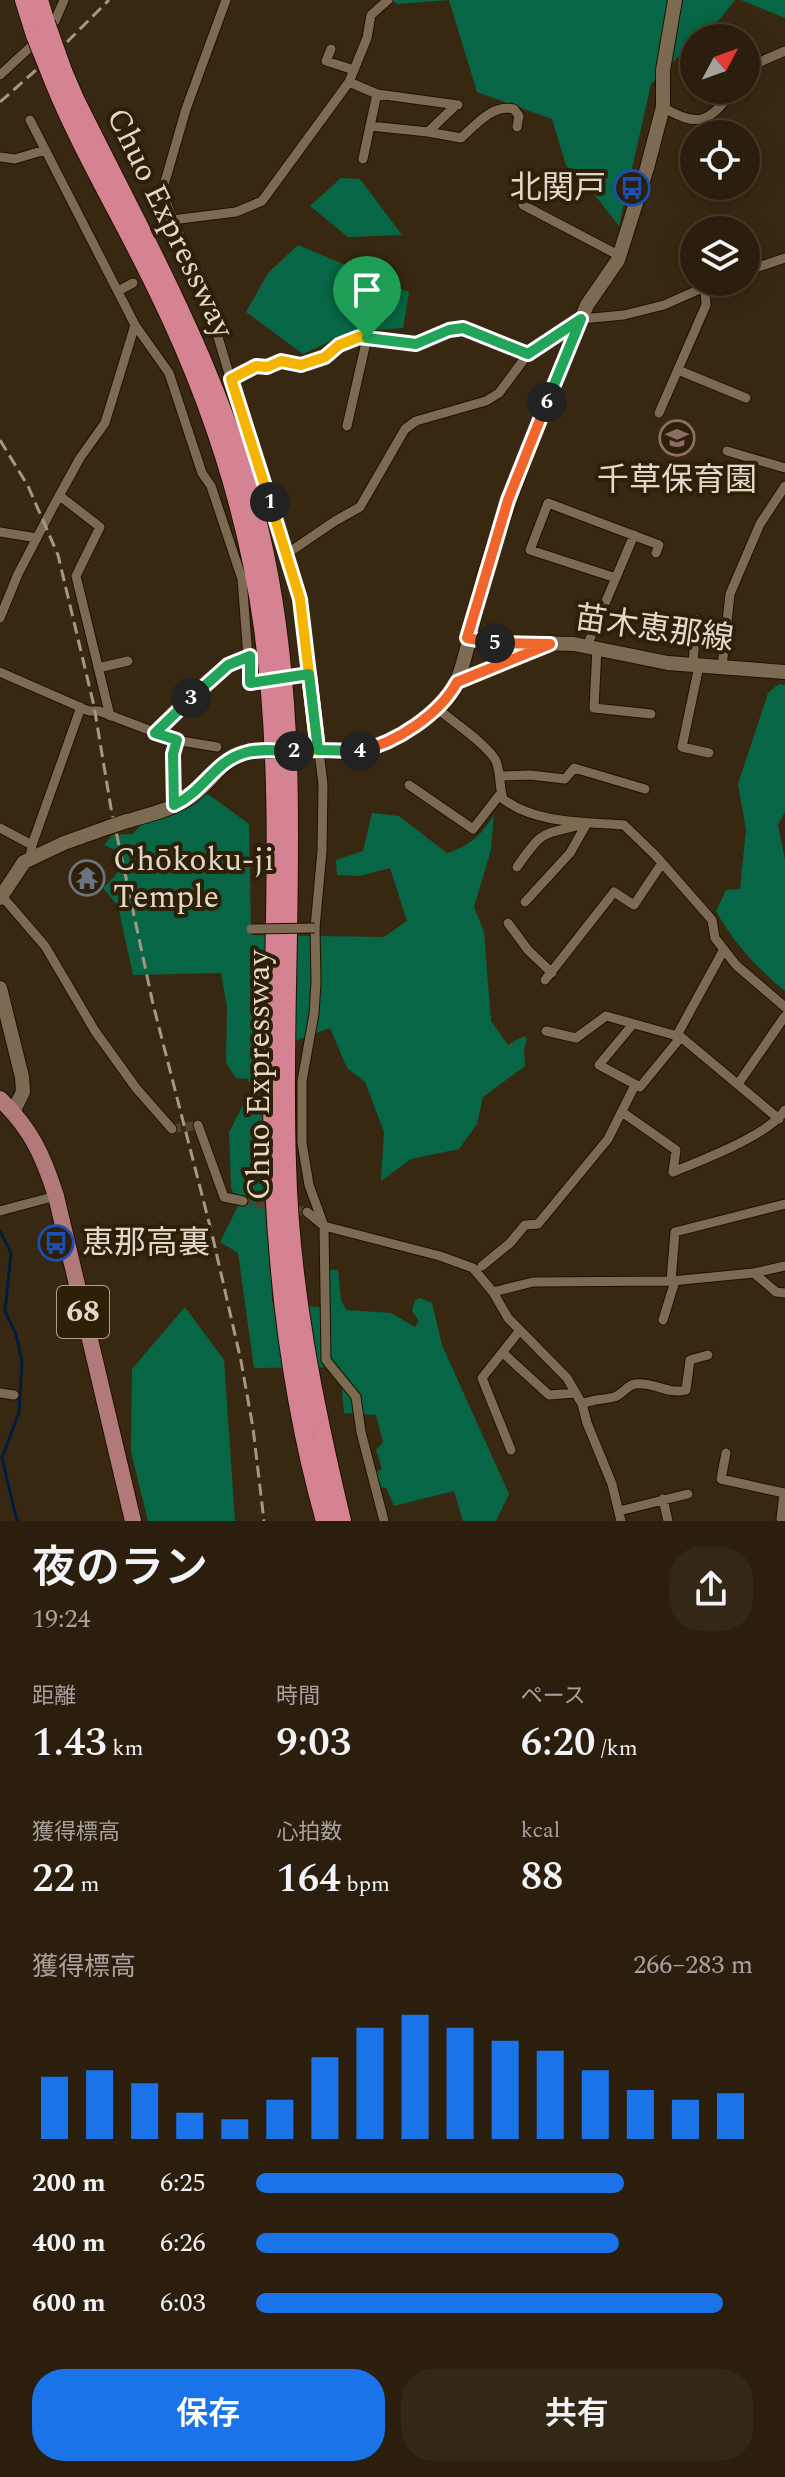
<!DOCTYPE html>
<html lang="ja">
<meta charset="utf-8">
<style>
body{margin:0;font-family:Spectral,"Noto Sans JP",serif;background:#332716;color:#f1f3f6;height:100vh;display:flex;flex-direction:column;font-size:30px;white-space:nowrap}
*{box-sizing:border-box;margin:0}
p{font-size:26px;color:#a6a29d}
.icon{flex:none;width:44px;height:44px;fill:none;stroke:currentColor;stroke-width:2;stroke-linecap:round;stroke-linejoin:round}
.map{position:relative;height:1521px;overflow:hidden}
.side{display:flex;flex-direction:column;background:#2b1e0d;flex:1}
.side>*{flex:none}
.needle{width:52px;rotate:49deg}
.buttons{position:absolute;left:680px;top:24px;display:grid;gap:16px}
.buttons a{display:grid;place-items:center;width:80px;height:80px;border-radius:50%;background:#2b1e0d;box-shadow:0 4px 20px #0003,0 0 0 2px #473c2e;font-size:40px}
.pin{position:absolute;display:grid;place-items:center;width:68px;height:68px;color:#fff;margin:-82px -34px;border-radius:50% 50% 50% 0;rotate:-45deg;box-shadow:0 0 8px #0007}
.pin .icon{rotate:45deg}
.km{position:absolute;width:40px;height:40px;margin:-20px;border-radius:50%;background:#222;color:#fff;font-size:22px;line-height:40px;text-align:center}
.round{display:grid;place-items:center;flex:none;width:84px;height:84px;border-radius:32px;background:#332716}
.overview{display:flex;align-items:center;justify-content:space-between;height:136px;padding:0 32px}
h1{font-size:44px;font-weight:600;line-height:60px}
.figures{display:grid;grid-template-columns:repeat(3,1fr);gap:12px;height:136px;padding:8px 32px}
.figures div{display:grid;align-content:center}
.figures b{font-size:40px;font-weight:600}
.figures small{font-size:22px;font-weight:400}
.figures p{font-size:22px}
.chart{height:224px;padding:16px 32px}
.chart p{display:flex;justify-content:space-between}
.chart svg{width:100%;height:144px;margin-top:8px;stroke:#1a73e8;stroke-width:6}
.action{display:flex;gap:16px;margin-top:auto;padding:16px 32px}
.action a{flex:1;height:92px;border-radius:32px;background:#1a73e8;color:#fff;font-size:32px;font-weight:600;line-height:92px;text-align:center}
.action a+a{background:#332716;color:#f1f3f6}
ul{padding:0 32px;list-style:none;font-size:26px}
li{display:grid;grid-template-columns:128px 96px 1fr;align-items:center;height:60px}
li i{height:20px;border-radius:10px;background:#1a73e8}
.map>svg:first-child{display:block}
.green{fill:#076645}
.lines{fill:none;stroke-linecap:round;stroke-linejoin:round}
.stream{stroke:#021c3e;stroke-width:3}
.street-tunnel{stroke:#52422d;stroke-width:9;stroke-dasharray:9 4.5;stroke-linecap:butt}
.street-casing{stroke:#1f1100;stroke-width:11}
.secondary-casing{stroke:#1f1100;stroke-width:16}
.primary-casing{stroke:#1f1100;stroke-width:18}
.highway-casing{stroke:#1f1100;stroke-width:20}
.street{stroke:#7d6a52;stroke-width:9}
.secondary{stroke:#7d6a52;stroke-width:14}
.primary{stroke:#b27979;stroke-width:16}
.highway{stroke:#d58393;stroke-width:18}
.rail{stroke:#a49786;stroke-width:3;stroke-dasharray:12 6;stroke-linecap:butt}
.street-bridge-casing{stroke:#1f1100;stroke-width:11;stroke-linecap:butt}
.secondary-bridge-casing{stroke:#1f1100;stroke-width:16;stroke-linecap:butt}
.highway-bridge-casing{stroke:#1f1100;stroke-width:20;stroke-linecap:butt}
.street-bridge{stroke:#7d6a52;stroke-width:9}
.secondary-bridge{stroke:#7d6a52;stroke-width:14}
.highway-bridge{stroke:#d58393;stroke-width:18}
.split-1-casing{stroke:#fff;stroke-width:16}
.split-2-casing{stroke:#fff;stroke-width:16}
.split-3-casing{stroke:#fff;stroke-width:16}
.split-4-casing{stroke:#fff;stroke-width:16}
.split-5-casing{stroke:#fff;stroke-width:16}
.split-6-casing{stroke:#fff;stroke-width:16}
.split-7-casing{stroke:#fff;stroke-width:16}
.split-1{stroke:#f5b400;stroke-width:10}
.split-2{stroke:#f5b400;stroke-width:10}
.split-3{stroke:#22a559;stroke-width:10}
.split-4{stroke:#22a559;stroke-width:10}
.split-5{stroke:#f0652b;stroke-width:10}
.split-6{stroke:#f0652b;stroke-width:10}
.split-7{stroke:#22a559;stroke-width:10}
.labels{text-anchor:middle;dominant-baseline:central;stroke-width:8;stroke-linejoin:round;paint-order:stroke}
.shield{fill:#2e1f07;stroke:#aca090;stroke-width:2}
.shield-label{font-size:30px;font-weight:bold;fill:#e2d8ca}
.poi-label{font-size:32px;fill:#e2d8ca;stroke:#2e1f07;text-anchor:start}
.street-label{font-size:32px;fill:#e2d8ca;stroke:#2e1f07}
</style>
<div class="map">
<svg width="785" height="1521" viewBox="0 0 785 1521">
<rect width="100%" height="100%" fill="#392811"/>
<path class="green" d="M 390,0 L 735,0 L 720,19 L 694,38 L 694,41 L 651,84 L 619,226 L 594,194 L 566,165 L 552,119 L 477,92 L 449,0 L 398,4 Z
M 741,0 L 785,0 L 785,18 Z
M 341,178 L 360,179 L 402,235 L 348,237 L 310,206 Z
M 298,245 L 409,292 L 403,328 L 350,332 L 303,354 L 246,312 L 268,273 Z
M 779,684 L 785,685 L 785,812 L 778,825 L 785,860 L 785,991 C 758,969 733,942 716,911 L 726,890 L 740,889 L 746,830 L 738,784 L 768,693 Z
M 208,794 L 249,824 L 251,935 L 384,937 L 407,921 L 390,868 L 360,876 L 337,875 L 336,860 L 363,851 L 372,813 L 399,816 L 447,853 C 470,846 483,834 494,814 L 491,850 L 474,907 L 484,932 L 491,1021 L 508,1045 L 524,1036 L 527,1039 L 524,1049 L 525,1066 L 483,1097 L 477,1124 L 459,1149 L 411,1159 L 381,1181 L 384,1132 L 365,1082 L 347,1068 L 330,1028 L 265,1052 L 272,1302 L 327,1308 L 328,1270 L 338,1270 L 341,1300 L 346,1310 L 391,1313 L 415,1327 L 419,1321 L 412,1311 L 415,1300 L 421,1298 L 432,1303 L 442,1345 L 509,1494 L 496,1521 L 463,1521 L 454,1491 L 394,1506 L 386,1488 L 378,1487 L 375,1473 L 382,1469 L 376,1450 L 383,1442 L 376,1415 L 344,1413 L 340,1367 L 254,1368 L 238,1253 L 220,1242 L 238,1206 L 231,1187 L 229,1132 L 251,1090 L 248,1079 L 236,1078 L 226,1063 L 227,1007 L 221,973 L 133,975 L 118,906 L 103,888 C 117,874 124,871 118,851 L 104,845 L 112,835 L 133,834 L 146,819 Z
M 185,1307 L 224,1360 L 235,1521 L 148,1521 L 131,1452 L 132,1369 Z"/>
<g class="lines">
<path class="stream" d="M 0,1231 L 11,1253 L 5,1311 L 16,1334 L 22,1362 L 19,1412 L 2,1458 L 17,1521"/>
<path class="street-tunnel" d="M 172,1129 L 198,1125
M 243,1201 L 307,1212"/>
<defs>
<path id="street" d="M 226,0 L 186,109 L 162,192 L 210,310 L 243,421 L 288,553 L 300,599 L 323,784 L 322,851 L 315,928 L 316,982 L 314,1014 L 302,1081 L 302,1143 L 309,1185 L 324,1226 L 326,1360 L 356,1397 L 361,1432 L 384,1521
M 48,28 L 55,21 L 64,0
M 331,49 L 326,61 L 354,70
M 746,74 L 762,61 L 785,51
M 0,75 L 39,39
M 349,82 L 377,94 L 458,105
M 663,107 C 697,128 710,123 733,90
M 30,120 L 135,325 L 169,373 L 202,473 L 211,486 L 242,579 L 250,683
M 370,126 L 377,94
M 428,132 L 461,138 C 476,125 492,104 514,109 L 519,116 L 517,127
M 0,157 L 15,159 L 45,150
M 363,159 L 370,126 L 428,132 L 456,105
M 523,205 L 620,256
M 165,228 L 172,220 L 236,212 L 262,201 L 349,82 L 367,38 L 371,15 L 388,0
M 746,271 L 785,258
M 120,290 L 133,283
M 678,370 L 746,398
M 231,379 L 256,366 L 267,367 L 281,361 L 301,365 L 325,357 L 339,345 L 359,337 L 416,344 L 449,330 L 463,328 L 528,354
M 659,413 L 706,305 L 705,287
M 347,426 L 367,338
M 727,451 L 785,468
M 60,496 L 100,527 L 76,576 L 110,716
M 0,532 L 37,538
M 288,553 L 335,521 L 360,507 L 405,429 L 416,421 L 486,401 L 499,393 L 528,354 L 581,319 L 624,315 L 664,305 L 716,282
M 616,578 L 530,550 L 548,503 L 659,545 L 656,553
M 0,618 L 18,574 L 53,507 L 80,458 L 105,423 L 135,325
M 587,646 L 634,535
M 597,648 L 594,708 L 651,714
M 693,665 L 696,619
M 699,666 L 682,747 L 709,753
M 722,667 L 730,594 L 760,524 L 785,486
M 98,668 L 128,661
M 0,672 L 89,711 L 99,711 L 175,740 L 217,747
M 457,682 L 547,646
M 438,709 C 453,722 488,745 496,761 C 501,774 499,786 503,799 C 536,824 584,822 624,825 L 656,856 L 712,920 L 715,938 L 736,965 L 785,1007
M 155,733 L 228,665 L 250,656
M 500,776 L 530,775 L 565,779 L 574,768 L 645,789
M 409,785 L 473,829 L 501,793
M 174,805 L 173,754 L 177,740
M 0,828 L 32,845
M 30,859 L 32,845 L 81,707
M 517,867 C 544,828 541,836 584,824
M 1,895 L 45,946 L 95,1031 L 136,1088 L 172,1129
M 525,902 L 570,853 L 587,823
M 508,923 L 528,950 L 552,973
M 545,980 L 614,892 L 634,905 L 662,863
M 633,1024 L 599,1065 L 640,1087 L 681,1037
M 546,1031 L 576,1038 L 606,1016 L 681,1037 L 779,1119
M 676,1037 L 723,951
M 738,1084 L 785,1016
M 622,1112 L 676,1150 L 673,1172
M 198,1125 L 224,1197 L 243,1201
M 673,1172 C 702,1160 769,1135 785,1110
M 0,1211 L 56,1196
M 307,1212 L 324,1226 L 440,1256 L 473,1268 L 493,1292 L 508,1318 L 567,1378 L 582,1404 L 587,1423 L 612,1484 L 621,1521
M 482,1266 L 510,1243 L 525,1225 L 538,1224 L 608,1139 L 635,1085
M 754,1273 L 785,1266
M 671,1281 L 675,1232 L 785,1204
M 493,1292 L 533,1282 L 671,1281 L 754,1273 L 776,1292 L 785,1293
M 663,1320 L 675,1281
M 503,1353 L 549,1395 L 576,1393
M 0,1393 L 14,1395
M 582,1404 C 593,1399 603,1400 614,1397 C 622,1395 627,1385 635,1384 C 653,1381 668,1395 686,1390 L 690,1360 L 708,1355
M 511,1450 L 482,1378 L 520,1330
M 726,1453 L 721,1479 L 784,1493 L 781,1519
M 663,1499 L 668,1521
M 619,1511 L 688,1494"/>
<path id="secondary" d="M 467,638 L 486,642 L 574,644 L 668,663 L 785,672
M 312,750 C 328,750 345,754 360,751 C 386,747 432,718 448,698 C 465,676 475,607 484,576 C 512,489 545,403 581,319 L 587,305 L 618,260 L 647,168 L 663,107 L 663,70 L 675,0
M 127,821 C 148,815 174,809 192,796 C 217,778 221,755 256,751
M 0,898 L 24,862 L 64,843 L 109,827
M 0,988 L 22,1077 L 23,1092 L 13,1112"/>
<path id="primary" d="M 0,1099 C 31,1129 43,1155 56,1196 L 133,1521"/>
<path id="highway" d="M 24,0 L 35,35
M 39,0 L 46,23
M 63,71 L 75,99 C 149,249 230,388 265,554 C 307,755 280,961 287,1164 C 290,1286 314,1404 342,1521
M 53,80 C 83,154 125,222 159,294 C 211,401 247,511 263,628 C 284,782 273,937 272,1092 C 272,1234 286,1383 325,1521"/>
</defs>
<use href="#street" class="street-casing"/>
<use href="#secondary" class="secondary-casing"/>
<use href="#primary" class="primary-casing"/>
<use href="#highway" class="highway-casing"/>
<use href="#street" class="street"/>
<use href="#secondary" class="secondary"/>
<use href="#primary" class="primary"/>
<use href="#highway" class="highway"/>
<path class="rail" d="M 0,102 L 64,45 L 109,0
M 0,440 L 28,486 L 58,555 L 94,706 L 111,808 L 153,1004 L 212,1234 L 241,1361 L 253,1428 L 264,1521"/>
<defs>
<path id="street-bridge" d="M 250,683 L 303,676
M 251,929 L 315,928"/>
<path id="secondary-bridge" d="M 256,751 L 312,750
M 109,827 L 127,821"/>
<path id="highway-bridge" d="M 46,23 L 63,71
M 35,35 L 53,80"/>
</defs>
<use href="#street-bridge" class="street-bridge-casing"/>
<use href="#secondary-bridge" class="secondary-bridge-casing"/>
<use href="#highway-bridge" class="highway-bridge-casing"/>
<use href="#street-bridge" class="street-bridge"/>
<use href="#secondary-bridge" class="secondary-bridge"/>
<use href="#highway-bridge" class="highway-bridge"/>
</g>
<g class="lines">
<defs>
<path id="split-1" d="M 270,502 L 231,379 L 256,366 L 267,367 L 281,361 L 301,365 L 325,357 L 339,345 L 359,337 L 367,338"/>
<path id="split-2" d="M 270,502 L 300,599 L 318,750 L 294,751"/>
<path id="split-3" d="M 191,698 L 155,733 L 177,740 L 173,754 L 174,805 C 203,792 215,761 244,753 C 259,748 278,751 294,751"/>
<path id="split-4" d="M 191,698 L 228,665 L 250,656 L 250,683 L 309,674 L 318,750 L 360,751"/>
<path id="split-5" d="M 360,751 C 396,743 440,714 457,682 L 550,644 L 495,643"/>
<path id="split-6" d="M 495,643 L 467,638 L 508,500 L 547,402"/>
<path id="split-7" d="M 367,338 L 416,344 L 449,330 L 463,328 L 528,354 L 581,319 L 547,402"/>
</defs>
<use href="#split-1" class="split-1-casing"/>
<use href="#split-2" class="split-2-casing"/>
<use href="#split-3" class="split-3-casing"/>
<use href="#split-4" class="split-4-casing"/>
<use href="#split-5" class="split-5-casing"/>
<use href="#split-6" class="split-6-casing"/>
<use href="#split-7" class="split-7-casing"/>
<use href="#split-1" class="split-1"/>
<use href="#split-2" class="split-2"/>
<use href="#split-3" class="split-3"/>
<use href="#split-4" class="split-4"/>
<use href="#split-5" class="split-5"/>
<use href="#split-6" class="split-6"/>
<use href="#split-7" class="split-7"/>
</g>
<defs>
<symbol id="bus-ring" viewBox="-11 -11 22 22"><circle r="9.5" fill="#2e1f07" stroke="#1a4fb4" stroke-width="1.5"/><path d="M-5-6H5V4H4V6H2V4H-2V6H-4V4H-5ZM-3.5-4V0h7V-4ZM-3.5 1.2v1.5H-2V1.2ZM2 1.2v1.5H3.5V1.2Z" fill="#1a4fb4"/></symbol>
<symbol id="school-ring" viewBox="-11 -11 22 22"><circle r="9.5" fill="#2e1f07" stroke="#8d6e63" stroke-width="1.5"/><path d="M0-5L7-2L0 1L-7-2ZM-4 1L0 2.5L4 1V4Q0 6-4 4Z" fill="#8d6e63"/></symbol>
<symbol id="temple-ring" viewBox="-11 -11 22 22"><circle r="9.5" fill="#2e1f07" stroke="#6b7280" stroke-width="1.5"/><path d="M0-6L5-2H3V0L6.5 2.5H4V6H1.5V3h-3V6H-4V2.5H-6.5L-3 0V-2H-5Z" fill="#6b7280"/></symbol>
</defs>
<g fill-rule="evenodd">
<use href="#bus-ring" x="612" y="168" width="40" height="40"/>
<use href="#school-ring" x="657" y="418" width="40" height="40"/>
<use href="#temple-ring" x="67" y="858" width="40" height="40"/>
<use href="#bus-ring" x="36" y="1223" width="40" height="40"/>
</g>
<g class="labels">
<rect class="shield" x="57" y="1286" width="52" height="52" rx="6"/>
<g class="shield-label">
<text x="83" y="1312">68</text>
</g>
<g class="poi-label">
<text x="606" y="188" text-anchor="end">北関戸</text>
<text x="677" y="480" text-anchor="middle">千草保育園</text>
<text x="113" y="860">Chōkoku-ji<tspan x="113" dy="37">Temple</tspan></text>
<text x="82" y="1243">恵那高裏</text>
</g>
<g class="street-label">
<text transform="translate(170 223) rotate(64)">Chuo Expressway</text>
<text transform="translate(654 629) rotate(8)">苗木恵那線</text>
<text transform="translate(259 1075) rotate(-90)">Chuo Expressway</text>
</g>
</g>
</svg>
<div class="buttons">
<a><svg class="needle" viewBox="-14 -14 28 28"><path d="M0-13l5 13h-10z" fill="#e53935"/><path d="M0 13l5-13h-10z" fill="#a6a29d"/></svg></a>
<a><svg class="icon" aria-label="locate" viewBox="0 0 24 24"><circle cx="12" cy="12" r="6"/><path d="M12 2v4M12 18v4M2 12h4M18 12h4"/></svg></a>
<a><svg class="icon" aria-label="layers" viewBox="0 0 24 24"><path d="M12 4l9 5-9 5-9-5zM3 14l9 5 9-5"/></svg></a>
</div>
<div class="pin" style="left:367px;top:338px;background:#1e9e55"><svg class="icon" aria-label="arrive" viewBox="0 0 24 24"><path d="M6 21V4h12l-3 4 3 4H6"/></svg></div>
<b class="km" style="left:270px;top:502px">1</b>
<b class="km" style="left:294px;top:751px">2</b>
<b class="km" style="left:191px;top:698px">3</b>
<b class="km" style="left:360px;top:751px">4</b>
<b class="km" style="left:495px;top:643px">5</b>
<b class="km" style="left:547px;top:402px">6</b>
</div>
<section class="side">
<div class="overview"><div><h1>夜のラン</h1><p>19:24</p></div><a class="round"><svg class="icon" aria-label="share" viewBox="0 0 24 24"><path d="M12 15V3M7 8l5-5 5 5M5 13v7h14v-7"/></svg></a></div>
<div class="figures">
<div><p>距離</p><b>1.43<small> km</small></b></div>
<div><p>時間</p><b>9:03</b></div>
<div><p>ペース</p><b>6:20<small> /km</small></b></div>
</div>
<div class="figures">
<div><p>獲得標高</p><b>22<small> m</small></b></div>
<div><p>心拍数</p><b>164<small> bpm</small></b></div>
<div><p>kcal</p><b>88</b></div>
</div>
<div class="chart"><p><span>獲得標高</span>266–283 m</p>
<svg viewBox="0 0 160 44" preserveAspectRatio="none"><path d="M5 44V25M15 44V23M25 44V27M35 44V36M45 44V38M55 44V32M65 44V19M75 44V10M85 44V6M95 44V10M105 44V14M115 44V17M125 44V23M135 44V29M145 44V32M155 44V30"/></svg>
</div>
<ul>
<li><b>200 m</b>6:25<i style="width:74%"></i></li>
<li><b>400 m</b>6:26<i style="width:73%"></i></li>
<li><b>600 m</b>6:03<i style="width:94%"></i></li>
</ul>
<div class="action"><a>保存</a><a>共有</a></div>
</section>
